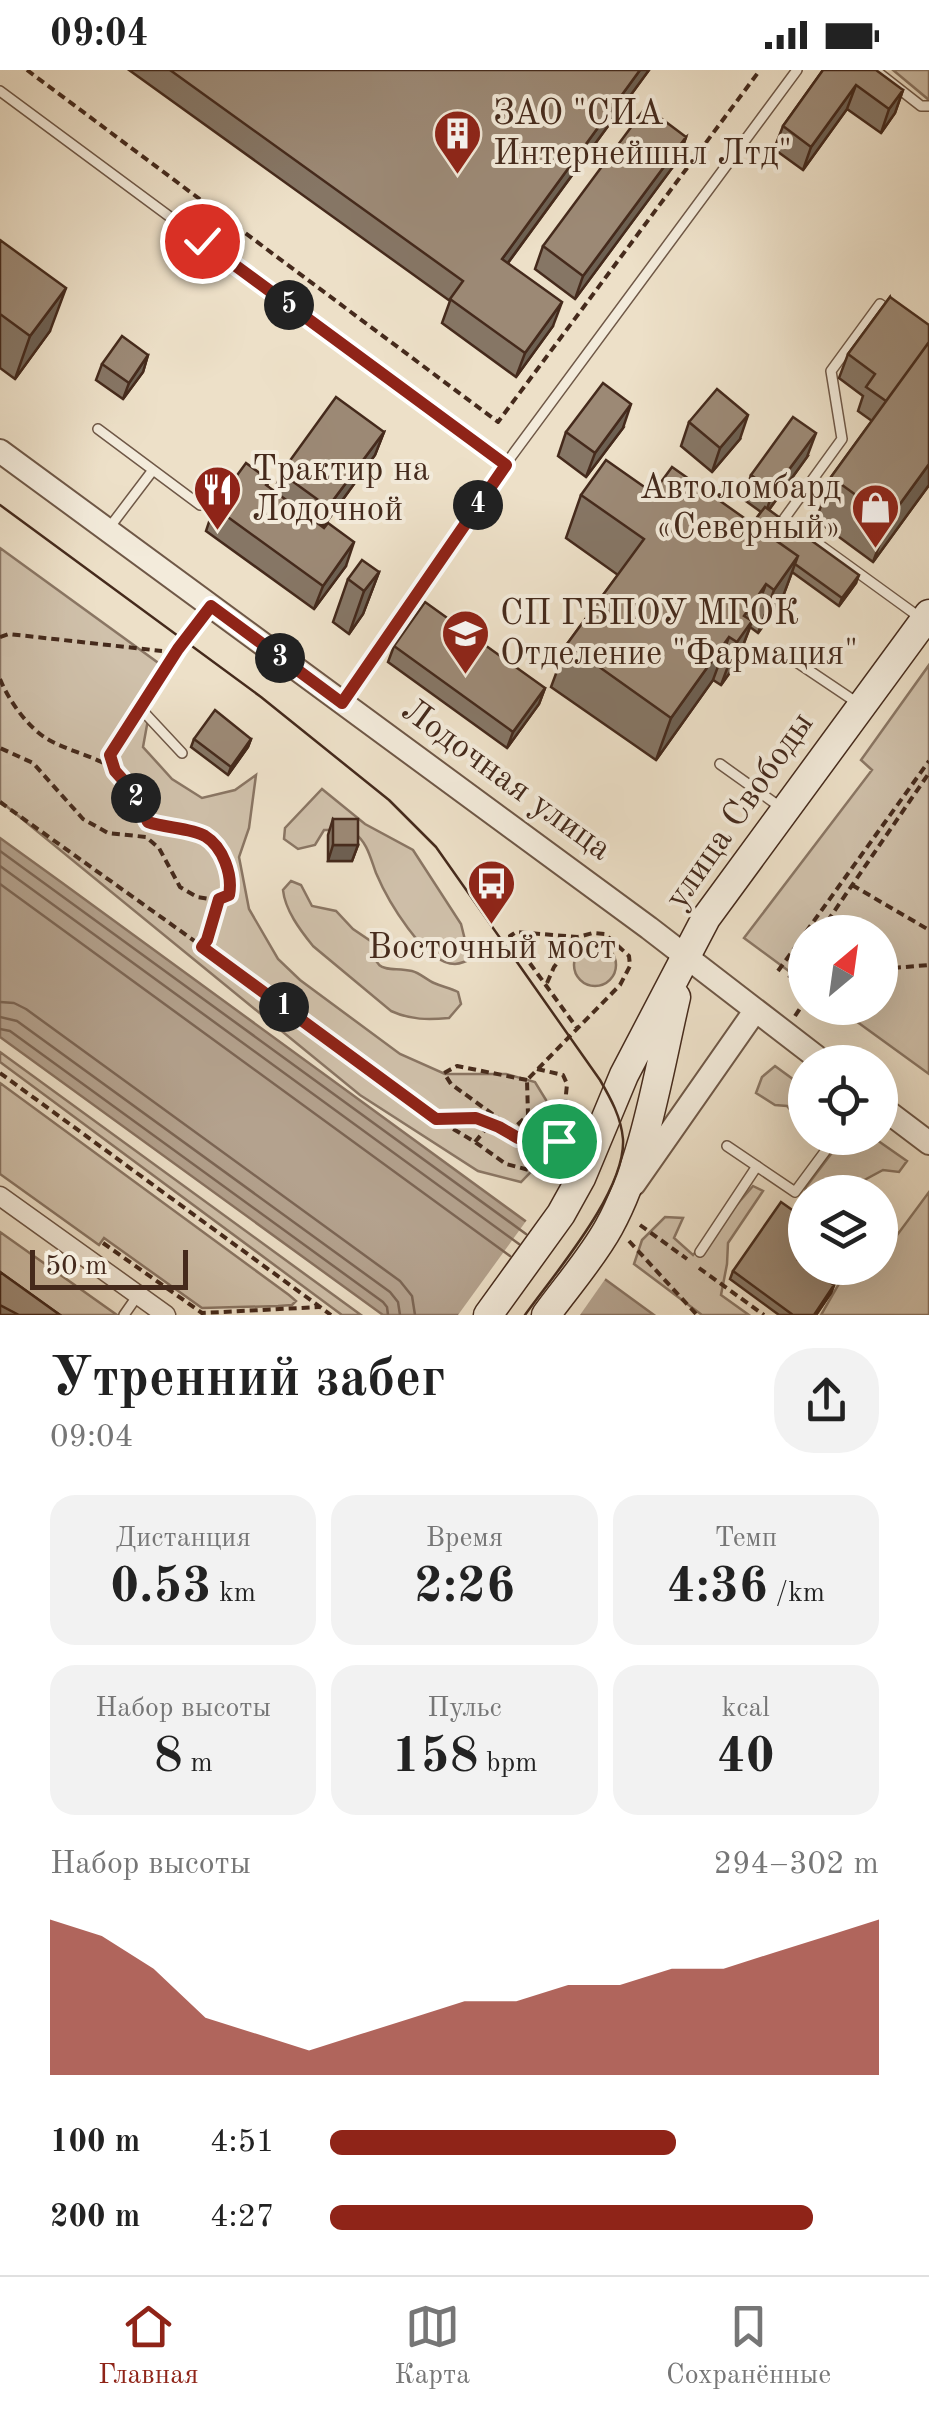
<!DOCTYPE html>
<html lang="ru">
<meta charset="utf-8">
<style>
body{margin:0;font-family:"Old Standard TT",serif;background:#f2f2f2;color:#222;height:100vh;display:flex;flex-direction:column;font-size:38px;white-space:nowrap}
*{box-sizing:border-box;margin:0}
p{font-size:32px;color:#767676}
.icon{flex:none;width:55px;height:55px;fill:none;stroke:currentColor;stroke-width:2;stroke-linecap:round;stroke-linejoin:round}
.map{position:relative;height:1245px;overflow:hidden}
.sheet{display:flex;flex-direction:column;background:#fff;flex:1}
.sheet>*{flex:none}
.needle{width:65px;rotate:29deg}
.fabs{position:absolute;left:788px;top:845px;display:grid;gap:20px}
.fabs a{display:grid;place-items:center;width:110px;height:110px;border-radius:50%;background:#fff;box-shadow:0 10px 40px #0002;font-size:50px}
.scale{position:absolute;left:30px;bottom:25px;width:158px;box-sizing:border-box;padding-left:10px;border:5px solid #452a1c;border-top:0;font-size:28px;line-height:35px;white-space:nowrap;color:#452a1c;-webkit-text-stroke:8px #f3ebdb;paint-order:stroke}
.pin{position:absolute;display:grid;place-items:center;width:85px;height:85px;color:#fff;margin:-42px;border:5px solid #fff;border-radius:50%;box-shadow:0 2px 10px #0007}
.km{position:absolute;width:50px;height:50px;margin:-25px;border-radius:50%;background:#222;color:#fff;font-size:28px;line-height:50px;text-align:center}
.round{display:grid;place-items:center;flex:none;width:105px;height:105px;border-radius:40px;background:#f2f2f2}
.summary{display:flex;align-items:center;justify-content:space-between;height:170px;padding:0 50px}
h1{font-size:55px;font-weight:800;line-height:75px}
.metrics{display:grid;grid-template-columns:repeat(3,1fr);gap:15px;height:170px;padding:10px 50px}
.metrics div{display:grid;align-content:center;border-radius:25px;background:#f2f2f2;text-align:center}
.metrics b{font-size:50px;font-weight:800}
.metrics small{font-size:28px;font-weight:400}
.metrics p{font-size:28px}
.chart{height:280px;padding:20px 50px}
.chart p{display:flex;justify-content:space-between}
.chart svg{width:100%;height:180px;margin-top:10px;fill:#8f2418;opacity:.7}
ul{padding:0 50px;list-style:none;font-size:32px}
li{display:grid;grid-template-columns:160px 120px 1fr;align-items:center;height:75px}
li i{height:25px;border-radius:12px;background:#8f2418}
.status{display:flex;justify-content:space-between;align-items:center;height:70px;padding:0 50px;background:#fff;direction:ltr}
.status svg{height:28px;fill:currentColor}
.dock{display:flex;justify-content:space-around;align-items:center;height:140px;border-top:2px solid #e0e0e0;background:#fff;font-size:28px;color:#767676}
.dock a{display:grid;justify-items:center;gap:5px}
.dock .active{color:#8f2418}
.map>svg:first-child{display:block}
.green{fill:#d0c1ab;stroke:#8a7664;stroke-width:2.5}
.water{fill:#b4a28e;stroke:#887260;stroke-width:2.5}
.pier{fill:#ede0c8}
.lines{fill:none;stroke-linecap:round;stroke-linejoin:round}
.shore{stroke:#7c6655;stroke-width:2.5}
.service-casing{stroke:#6f5847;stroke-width:12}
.minor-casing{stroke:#6f5847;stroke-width:21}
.tertiary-casing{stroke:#6f5847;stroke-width:26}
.secondary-casing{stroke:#452a1c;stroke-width:31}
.path{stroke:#452a1c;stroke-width:4;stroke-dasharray:8 5;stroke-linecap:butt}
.service{stroke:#f3ebdb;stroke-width:9}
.minor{stroke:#f3ebdb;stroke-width:18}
.tertiary{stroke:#f3ebdb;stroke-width:22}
.secondary{stroke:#f3ebdb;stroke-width:28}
.tram{stroke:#452a1c;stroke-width:2.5}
.wall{fill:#867665;stroke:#452a1c;stroke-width:2.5}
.shaded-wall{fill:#6d6052;stroke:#452a1c;stroke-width:2.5}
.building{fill:#9c8975;stroke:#452a1c;stroke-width:2.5}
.route-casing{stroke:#fff;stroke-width:20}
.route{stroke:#8f2418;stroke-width:12}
.labels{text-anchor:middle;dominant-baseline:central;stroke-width:8;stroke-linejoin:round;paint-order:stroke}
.poi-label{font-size:35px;fill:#452a1c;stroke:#f3ebdb;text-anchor:start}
.street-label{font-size:35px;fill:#452a1c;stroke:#f3ebdb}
</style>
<div class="status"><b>09:04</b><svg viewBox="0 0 49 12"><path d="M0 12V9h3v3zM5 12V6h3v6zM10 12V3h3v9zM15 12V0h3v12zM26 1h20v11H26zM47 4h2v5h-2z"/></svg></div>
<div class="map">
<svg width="929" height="1245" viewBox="0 0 929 1245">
<rect width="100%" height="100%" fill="#ede0c8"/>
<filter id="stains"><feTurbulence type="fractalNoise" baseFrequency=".002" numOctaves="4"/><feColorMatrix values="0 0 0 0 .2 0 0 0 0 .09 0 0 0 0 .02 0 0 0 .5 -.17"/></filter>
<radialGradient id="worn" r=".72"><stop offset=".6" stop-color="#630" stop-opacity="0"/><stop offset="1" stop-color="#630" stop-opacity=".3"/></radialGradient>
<path class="green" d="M 893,0 L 929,0 L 929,30 Z
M 0,478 L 168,600 L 151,633 L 143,677 L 172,709 L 202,728 L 235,720 L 256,705 L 249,758 L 239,787 L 249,839 L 278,889 L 300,910 L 400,984 L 445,1004 L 506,1004 L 535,1012 L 546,1030 L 552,1080 L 521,1112 L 478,1101 L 360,1025 L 0,731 Z
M 929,595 L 929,1004 L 838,938 L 880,938 L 880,862 L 805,862 L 805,913 L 744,868 L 872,700 L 861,690 Z
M 322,719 L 365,754 L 413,780 L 461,854 L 470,890 C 465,891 461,894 455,894 C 424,894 387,829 376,803 C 371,790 367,771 354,763 C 346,758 334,760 324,760 L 315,775 L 298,779 L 284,769 L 285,758 Z
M 291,811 L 301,815 L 312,836 L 336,841 L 353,859 L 372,872 C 374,907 389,896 412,901 C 420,903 427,910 434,913 C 443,917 450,918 458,922 L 461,934 L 449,948 C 428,950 411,950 391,941 L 313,876 C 300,860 285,840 283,820 Z
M574 895a21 21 0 1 1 42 0a21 21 0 1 1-42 0Z
M 0,982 L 361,1245 L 342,1245 L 0,992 Z
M 775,996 L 805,1018 L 805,1057 L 787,1036 L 775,1035 L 756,1023 L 762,1007 Z
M 0,1013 L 289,1225 L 296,1231 L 292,1235 L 278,1236 L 202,1238 L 104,1168 L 99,1175 L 0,1104 Z
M 818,1068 L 874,1068 L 907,1091 L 899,1102 L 883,1100 L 857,1114 L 857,1122 L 805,1122 L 806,1117 L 834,1080 Z
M 753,1116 L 763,1121 L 728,1173 L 727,1194 L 721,1225 L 749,1245 L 702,1245 L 634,1194 L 642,1170 L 665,1147 L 683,1148 L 674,1168 L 693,1185 Z
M 929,1122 L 929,1245 L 821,1245 L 848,1198 L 880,1198 L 880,1166 L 892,1172 Z
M 0,1162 L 117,1245 L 6,1245 L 0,1241 Z"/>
<path class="water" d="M 0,768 L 61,812 L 654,1245 L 383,1245 L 0,967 Z"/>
<path class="pier" d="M 529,1147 L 608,1205 L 580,1245 L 458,1245 Z"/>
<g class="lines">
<path class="shore" d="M 0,781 L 526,1164
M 0,796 L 519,1174
M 0,814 L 510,1186
M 0,932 L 14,933 L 26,939 L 400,1211 L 412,1226 L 415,1245
M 0,947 L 17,951 L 390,1222 L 398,1232 L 400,1245
M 0,959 L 10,961 L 383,1232 L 387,1237 L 388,1245"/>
<defs>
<path id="service" d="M 875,0 L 921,36 L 929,36
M 0,21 L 505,395
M 891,242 L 880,234 L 831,301 L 842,369 L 784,449 L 922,549
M 98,359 L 200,435
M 109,458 L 153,400
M 795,591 L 859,634
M 343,631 L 505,395 L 797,0
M 182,683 L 140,638 L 178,579 L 209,538
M 720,694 L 783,739
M 727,1076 L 795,1122 L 835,1068
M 700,1182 L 757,1096
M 124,1245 L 138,1225"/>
<path id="minor" d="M 0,1126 L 166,1245"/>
<path id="tertiary" d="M 0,381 L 649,858 L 823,992
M 880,1036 L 929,1073
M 634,1114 L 755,941"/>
<path id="secondary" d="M 488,1245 L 561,1144 L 581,1108 L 624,1005 L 706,848 L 929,544
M 546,1245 C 567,1216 592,1188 609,1157 C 645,1092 659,999 676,927"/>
</defs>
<use href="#service" class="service-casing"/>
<use href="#minor" class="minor-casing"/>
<use href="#tertiary" class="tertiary-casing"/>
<use href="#secondary" class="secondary-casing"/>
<path class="path" d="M 27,0 L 498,352 L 760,0
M 0,567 L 9,564 L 162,581
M 0,609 C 9,631 28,658 49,670 C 72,683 99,686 120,704 C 133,717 140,736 148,752 C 165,757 191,758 205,766 C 223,777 234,805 229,825 L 215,830 L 197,827 L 180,817 L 159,778 L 146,767 L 108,763 L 83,749 L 33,693 L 0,678
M 115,700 L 110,685 L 132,651
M 0,732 L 203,877 L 423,1041 L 475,1072 L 506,1094 L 552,1106
M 852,815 L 929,860
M 806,862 L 929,691
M 820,862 L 929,703
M 203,876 L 207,870 L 219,829
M 880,899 L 929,895
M 778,901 L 805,864
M 789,908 L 805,884
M 789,908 L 805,906
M 547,913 L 554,897 L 578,867
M 795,946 L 805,931
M 537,999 L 563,1005 L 567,1014 L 559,1097
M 0,1003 L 331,1245
M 527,1010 L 457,996 L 444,1003 L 451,1014 L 513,1059 L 528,1045 L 527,1010 L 620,915 L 630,896 L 629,886 L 605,864 L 593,863 L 578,867 L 516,862 L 510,866 L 577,958
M 436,1049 L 476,1048 L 499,1057 L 518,1069 L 559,1071
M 475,1072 L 496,1047
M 640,1155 L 687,1189
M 629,1171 L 697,1245
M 103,1173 L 202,1243 L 319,1237
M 699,1198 L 764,1245"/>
<use href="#service" class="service"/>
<use href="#minor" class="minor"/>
<use href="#tertiary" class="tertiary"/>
<use href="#secondary" class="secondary"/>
<path class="tram" d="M 0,435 L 261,627 L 389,730 L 436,777 L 600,1010 C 611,1029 621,1047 623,1069 C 626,1121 555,1203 525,1245"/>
</g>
<path class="wall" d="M 129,0 L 649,0 L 508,193 L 553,256 L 516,307 L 442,253 L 450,231 Z
M 823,0 L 903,20 L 895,43 L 881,63 L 847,39 L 803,100 L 774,79 L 783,56 Z
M 686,67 L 678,90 L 575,229 L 535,199 L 543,176 Z
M 0,170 L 50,261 L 15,309 L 0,298 Z
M 890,227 L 929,415 L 873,492 L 816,450 L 831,407 L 872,351 L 858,341 L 863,326 L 839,308 L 848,284 Z
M 148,285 L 143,302 L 123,329 L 96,310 L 102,294 Z
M 689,352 L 740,369 L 712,402 L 681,376 Z
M 623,358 L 586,407 L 558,386 L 566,362 Z
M 384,362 L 375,385 L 323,457 L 346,496 L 314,539 L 206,461 L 214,437 L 269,410 L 267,416 L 274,422 L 281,403 Z
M 807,387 L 769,440 L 856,513 L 839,536 L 792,502 L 782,529 L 758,563 L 750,557 L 749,560 L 736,594 L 721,615 L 713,610 L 656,690 L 551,617 L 567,574 L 618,505 L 566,468 L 581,425 L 653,423 L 752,454 L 761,442 L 743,429 L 751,405 Z
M 379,502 L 363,544 L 349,564 L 333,552 L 348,509 Z
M 394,576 L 545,618 L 539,634 L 507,678 L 388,592 Z
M 194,669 L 251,669 L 248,677 L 228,705 L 191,677 Z
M 333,749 L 358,775 L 352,791 L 328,791 L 328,765 Z
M 805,1149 L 805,1184 L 800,1191 L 834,1215 L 831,1223 L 816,1245 L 779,1245 L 730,1209 L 733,1201 Z
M 0,1202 L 60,1245 L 0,1245 Z"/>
<path class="shaded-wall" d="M 640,0 L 649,0 L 493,213 L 502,189 Z
M 856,15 L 847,39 L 803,100 L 811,77 Z
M 903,20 L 895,43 L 881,63 L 889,39 Z
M 686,67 L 678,90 L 575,229 L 583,206 Z
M 66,218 L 50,261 L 15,309 L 30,266 Z
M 562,232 L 553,256 L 516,307 L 525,283 Z
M 148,285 L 143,302 L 123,329 L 129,313 Z
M 631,334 L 623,358 L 586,407 L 595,383 Z
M 748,345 L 740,369 L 712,402 L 720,378 Z
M 384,362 L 375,385 L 320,461 L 328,437 Z
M 816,363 L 807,387 L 765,445 L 773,421 Z
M 929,394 L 929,415 L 873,492 L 889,449 Z
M 354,472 L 346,496 L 314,539 L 323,516 Z
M 798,486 L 782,529 L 758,563 L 774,520 Z
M 379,502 L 363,544 L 349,564 L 364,521 Z
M 859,505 L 856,513 L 839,536 L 842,528 Z
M 766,514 L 736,594 L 721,615 L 737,572 L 744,546 Z
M 729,567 L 713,610 L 656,690 L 671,648 Z
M 545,618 L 539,634 L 507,678 L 513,662 Z
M 251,669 L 248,677 L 228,705 L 231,697 Z
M 333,775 L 358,775 L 352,791 L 328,791 Z
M 834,1215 L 831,1223 L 816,1245 L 814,1245 Z"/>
<path class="building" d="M 170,0 L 640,0 L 502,189 L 562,232 L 525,283 L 450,229 L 463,211 Z
M 823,0 L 876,0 L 903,20 L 889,39 L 856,15 L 811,77 L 783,56 Z
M 646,37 L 686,67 L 583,206 L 543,176 Z
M 0,170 L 66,218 L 30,266 L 0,244 Z
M 890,227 L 929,255 L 929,272 L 886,331 L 866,317 L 875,304 L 848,284 Z
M 122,266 L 148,285 L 129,313 L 102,294 Z
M 929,272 L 929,394 L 889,449 L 831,407 Z
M 603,313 L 631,334 L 595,383 L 566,362 Z
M 717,319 L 748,345 L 720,378 L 689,352 Z
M 336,327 L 384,362 L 328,437 L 281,403 Z
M 793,347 L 816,363 L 773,421 L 751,405 Z
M 606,390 L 653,423 L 672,397 L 798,486 L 774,520 L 766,514 L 744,546 L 752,551 L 737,572 L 729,567 L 671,648 L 567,574 L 644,469 L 581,425 Z
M 246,393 L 269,410 L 266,415 L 324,458 L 328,453 L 354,472 L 323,516 L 214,437 Z
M 765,437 L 859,505 L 842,528 L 795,494 L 798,486 L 752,454 Z
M 362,490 L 379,502 L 364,521 L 348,509 Z
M 425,532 L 545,618 L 513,662 L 394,576 Z
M 215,640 L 251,669 L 231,697 L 194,669 Z
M 333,749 L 358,749 L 358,775 L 333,775 Z
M 781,1132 L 805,1149 L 805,1180 L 798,1190 L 805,1195 L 805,1198 L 809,1198 L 834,1215 L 814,1245 L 793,1245 L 733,1201 Z
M 0,1202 L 60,1245 L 19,1245 L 0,1235 Z"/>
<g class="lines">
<defs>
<path id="route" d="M 202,171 L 506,395 L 342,633 L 211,536 L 178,579 L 110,685 L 115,701 L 132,720 L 148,752 C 165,758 191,758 205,766 C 223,777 233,805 229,825 L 219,829 L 207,870 L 202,877 L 436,1049 L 476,1048 L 499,1057 L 518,1068 L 559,1071"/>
</defs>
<use href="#route" class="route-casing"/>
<use href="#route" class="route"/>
</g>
<defs>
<symbol id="building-pin" viewBox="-11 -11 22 30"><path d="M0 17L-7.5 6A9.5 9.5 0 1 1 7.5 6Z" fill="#8f2418" stroke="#f3ebdb"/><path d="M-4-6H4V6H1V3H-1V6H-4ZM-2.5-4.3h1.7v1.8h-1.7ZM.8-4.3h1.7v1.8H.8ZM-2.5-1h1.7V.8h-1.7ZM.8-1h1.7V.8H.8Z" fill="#fff"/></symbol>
<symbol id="restaurant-pin" viewBox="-11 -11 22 30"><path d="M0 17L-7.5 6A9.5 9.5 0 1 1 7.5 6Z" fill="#8f2418" stroke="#f3ebdb"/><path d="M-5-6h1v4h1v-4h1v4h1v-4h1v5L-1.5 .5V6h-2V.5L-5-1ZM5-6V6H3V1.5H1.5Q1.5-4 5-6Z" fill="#fff"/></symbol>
<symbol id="shop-pin" viewBox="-11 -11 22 30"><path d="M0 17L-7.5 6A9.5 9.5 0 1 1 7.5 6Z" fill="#8f2418" stroke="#f3ebdb"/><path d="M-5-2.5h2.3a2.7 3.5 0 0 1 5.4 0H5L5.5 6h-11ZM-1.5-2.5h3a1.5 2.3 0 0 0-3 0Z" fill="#fff"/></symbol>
<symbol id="university-pin" viewBox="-11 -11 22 30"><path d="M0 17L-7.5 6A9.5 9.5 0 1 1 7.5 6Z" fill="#8f2418" stroke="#f3ebdb"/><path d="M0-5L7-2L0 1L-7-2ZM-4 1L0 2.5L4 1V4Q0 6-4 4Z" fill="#fff"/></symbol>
<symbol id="bus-pin" viewBox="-11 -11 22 30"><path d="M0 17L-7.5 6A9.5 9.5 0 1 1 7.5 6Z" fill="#8f2418" stroke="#f3ebdb"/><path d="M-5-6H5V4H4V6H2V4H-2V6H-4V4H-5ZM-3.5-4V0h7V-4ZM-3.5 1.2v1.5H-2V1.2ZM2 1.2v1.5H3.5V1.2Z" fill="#fff"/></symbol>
</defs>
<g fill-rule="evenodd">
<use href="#building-pin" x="430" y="36" width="55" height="75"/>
<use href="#restaurant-pin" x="190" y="392" width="55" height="75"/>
<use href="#shop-pin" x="848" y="410" width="55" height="75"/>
<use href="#university-pin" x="438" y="536" width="55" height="75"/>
<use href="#bus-pin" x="464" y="786" width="55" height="75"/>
</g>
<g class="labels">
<g class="poi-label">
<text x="493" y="44">ЗАО "СИА<tspan x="493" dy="40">Интернейшнл Лтд"</tspan></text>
<text x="252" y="400">Трактир на<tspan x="252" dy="40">Лодочной</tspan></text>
<text x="841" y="418" text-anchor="end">Автоломбард<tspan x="841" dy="40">«Северный»</tspan></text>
<text x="500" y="544">СП ГБПОУ МГОК<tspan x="500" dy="40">Отделение "Фармация"</tspan></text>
<text x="492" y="878" text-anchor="middle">Восточный мост</text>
</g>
<g class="street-label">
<text transform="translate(506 710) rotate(36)">Лодочная улица</text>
<text transform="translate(740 741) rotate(-55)">улица Свободы</text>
</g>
</g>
<rect width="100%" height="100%" filter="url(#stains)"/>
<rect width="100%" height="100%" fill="url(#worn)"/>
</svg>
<div class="fabs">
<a><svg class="needle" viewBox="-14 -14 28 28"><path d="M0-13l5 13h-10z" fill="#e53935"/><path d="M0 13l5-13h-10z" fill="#767676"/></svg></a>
<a><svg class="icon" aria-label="locate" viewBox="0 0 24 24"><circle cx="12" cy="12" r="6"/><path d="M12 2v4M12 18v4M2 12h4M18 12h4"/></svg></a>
<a><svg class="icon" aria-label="layers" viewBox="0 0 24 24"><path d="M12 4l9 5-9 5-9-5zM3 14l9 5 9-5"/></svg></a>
</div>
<div class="scale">50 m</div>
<div class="pin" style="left:559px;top:1071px;background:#1e9e55"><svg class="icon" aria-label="arrive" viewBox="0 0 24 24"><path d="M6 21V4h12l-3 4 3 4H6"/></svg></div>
<div class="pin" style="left:202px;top:171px;background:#d93025"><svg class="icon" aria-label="check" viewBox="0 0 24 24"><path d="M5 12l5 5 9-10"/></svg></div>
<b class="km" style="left:284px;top:937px">1</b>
<b class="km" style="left:136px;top:728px">2</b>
<b class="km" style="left:280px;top:588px">3</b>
<b class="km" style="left:478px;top:435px">4</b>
<b class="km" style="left:289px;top:235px">5</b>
</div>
<section class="sheet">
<div class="summary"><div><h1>Утренний забег</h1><p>09:04</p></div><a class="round"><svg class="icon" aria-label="share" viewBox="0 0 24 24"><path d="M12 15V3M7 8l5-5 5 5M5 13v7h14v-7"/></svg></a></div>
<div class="metrics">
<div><p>Дистанция</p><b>0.53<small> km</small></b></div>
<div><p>Время</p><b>2:26</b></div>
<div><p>Темп</p><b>4:36<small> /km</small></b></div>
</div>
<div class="metrics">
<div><p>Набор высоты</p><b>8<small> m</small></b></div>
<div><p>Пульс</p><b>158<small> bpm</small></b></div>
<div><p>kcal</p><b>40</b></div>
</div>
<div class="chart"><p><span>Набор высоты</span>294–302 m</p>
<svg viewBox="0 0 160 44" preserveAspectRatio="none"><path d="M0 44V6L10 10L20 18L30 30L40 34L50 38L60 34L70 30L80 26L90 26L100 22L110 22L120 18L130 18L140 14L150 10L160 6V44z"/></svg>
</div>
<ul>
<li><b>100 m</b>4:51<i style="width:63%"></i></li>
<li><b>200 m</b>4:27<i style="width:88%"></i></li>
</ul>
</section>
<nav class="dock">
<a class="active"><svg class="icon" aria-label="home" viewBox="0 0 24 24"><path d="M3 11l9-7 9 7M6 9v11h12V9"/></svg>Главная</a>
<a><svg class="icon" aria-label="map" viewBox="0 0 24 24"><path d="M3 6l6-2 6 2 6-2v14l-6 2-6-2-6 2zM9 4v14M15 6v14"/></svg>Карта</a>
<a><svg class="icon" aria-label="saved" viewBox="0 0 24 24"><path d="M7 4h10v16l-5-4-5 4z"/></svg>Сохранённые</a>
</nav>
